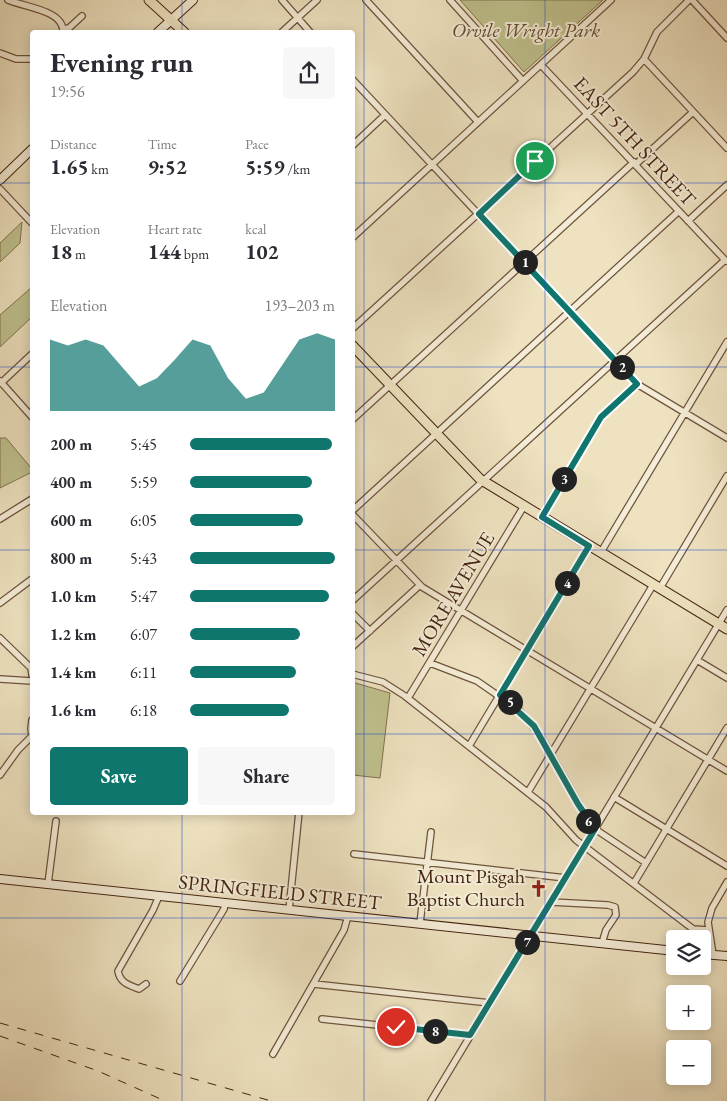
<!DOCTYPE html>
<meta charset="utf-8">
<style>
body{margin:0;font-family:"EB Garamond",serif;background:#f7f7f7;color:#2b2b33;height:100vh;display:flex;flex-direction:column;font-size:19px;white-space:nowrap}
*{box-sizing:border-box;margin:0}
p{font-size:16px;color:#7c7c81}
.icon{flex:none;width:28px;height:28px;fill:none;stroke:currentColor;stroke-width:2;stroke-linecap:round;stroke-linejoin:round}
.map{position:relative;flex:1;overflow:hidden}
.panel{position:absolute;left:30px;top:30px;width:325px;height:785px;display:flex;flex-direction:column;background:#fff;border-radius:5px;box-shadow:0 2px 12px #0003}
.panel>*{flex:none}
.buttons{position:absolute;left:666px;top:930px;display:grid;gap:10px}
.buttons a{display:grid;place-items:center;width:45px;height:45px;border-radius:5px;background:#fff;box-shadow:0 2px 12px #0003;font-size:25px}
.pin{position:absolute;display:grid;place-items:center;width:42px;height:42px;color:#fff;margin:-21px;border:2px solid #fff;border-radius:50%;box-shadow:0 1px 5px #0007}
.km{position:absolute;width:25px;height:25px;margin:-12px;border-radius:50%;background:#222;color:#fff;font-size:14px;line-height:25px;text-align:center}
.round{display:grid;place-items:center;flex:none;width:52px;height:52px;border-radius:5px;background:#f7f7f7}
.head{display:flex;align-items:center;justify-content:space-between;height:85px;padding:0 20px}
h1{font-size:28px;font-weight:700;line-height:38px}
.figures{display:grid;grid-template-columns:repeat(3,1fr);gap:8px;height:85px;padding:5px 20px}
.figures div{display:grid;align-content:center}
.figures b{font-size:21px;font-weight:700}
.figures small{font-size:14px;font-weight:400}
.figures p{font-size:14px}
.chart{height:140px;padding:10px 20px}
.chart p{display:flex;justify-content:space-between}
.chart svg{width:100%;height:90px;margin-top:5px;fill:#0f766e;opacity:.7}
.button{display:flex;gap:10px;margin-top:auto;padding:10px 20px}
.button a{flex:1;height:58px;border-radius:5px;background:#0f766e;color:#fff;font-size:20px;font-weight:700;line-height:58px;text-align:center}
.button a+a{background:#f7f7f7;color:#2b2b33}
ul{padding:0 20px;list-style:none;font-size:16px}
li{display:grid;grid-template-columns:80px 60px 1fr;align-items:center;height:38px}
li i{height:12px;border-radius:6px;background:#0f766e}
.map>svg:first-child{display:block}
.green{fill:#bfc18d;stroke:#82724f}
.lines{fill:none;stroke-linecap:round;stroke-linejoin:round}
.minor-casing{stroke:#6e543d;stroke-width:8}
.secondary-casing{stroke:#442411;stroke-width:10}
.primary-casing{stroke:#442411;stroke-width:11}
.minor{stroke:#f4ecd6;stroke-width:5.5}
.secondary{stroke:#f4ecd6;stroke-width:8}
.primary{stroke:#eee2c0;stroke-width:9}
.rail{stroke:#442411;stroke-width:1;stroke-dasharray:9 9;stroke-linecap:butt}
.route-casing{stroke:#fff;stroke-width:10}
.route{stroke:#0f766e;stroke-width:6}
.grid{fill:none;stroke:#1d4ed8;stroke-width:1;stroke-opacity:0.55}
.labels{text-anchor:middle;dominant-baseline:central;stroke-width:4;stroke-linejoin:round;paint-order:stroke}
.park-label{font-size:20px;font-style:italic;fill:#634b30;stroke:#f4ecd6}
.street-label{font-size:20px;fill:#442411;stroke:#f4ecd6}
.poi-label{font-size:20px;fill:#442411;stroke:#f4ecd6;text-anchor:end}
</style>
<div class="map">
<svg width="727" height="1101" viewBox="0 0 727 1101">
<rect width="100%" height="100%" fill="#eee2c0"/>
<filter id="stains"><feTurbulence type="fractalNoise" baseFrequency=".004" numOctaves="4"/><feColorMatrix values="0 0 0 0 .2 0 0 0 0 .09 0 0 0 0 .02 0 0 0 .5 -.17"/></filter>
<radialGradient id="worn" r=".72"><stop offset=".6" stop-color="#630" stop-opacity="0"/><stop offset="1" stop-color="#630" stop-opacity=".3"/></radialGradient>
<path class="green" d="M 460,0 L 603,0 L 524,72 Z
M 22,222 L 20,243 L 0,262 L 0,243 Z
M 32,287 L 32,317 L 0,347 L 0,315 Z
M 0,438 L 6,438 L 32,469 L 32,472 L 0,488 Z
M 352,682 L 390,693 L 380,778 L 353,775 Z"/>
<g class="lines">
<defs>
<path id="minor" d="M 8,0 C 24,7 64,10 63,32
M 282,0 L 310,32
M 366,0 L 478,122
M 450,0 L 523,81
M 692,0 L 727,38
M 63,29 L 69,28 L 82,16
M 282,32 L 317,0
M 0,53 L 16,59 L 32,59
M 644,59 L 727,148
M 541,65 L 726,261
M 352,79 L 637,384 L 727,438
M 352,146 L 385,115
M 636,164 L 693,112
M 0,189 L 32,223
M 688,221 L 727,185
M 352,238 L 611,0
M 352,329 L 633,72 L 644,59 L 657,32 L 689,0
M 0,381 L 32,417
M 1,383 L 32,354
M 352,420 L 634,162
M 352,511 L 679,211
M 352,514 L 422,587 L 727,771
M 541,517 L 601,417 L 637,384
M 0,519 L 32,499
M 601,552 L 727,342
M 660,588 L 727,476
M 352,601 L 725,260
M 0,603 L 32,579
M 352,613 L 370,631
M 0,638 L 31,668 L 32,675
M 352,647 L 420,585
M 697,660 L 727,678
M 430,663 L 477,681 L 519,710 L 542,738 L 592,827 L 646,863
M 352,674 L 383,682 L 405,696 L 546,807 L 576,840 L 693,929 L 708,930
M 0,679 L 32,681
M 408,698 L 524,506
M 32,720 L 31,729 L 32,736
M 469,746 L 589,546
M 0,775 L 18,750 L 32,736
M 528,792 L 653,585
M 614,797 L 727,866
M 354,854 L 566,878
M 634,883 L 727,728
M 48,884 L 56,821
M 551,902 L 608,905 L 615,907 L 616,915 L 606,930 L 602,943
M 289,910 L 299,812
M 420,923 L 431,832
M 713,955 L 708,922 L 712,908 L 727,882
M 180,981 L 224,909 L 225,902
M 146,984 L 139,989 C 129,985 120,983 118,971 L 153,910 L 159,896
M 314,984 L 490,1003
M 322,1019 L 470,1035
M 273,1054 L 344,930 L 348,916
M 431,1101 L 727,610"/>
<path id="secondary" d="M 158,32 L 193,0
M 0,180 L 32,149
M 0,879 L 675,951
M 702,954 L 727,956"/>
<path id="primary" d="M 149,0 L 184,32
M 352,345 L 480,479 L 727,629"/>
</defs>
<use href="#minor" class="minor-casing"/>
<use href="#secondary" class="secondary-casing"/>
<use href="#primary" class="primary-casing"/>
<use href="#minor" class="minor"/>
<use href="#secondary" class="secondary"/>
<use href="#primary" class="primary"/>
<path class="rail" d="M 0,1023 L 271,1101
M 0,1036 L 98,1071 L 165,1101"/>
</g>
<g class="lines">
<defs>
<path id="route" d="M 396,1027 L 470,1035 L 595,829 L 578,804 L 534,726 L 500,695 L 589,546 L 542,517 L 601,417 L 637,384 L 479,214 L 535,161"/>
</defs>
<use href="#route" class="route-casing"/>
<use href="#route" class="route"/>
</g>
<path class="grid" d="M 182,0 L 182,32M 364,0 L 364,1101M 545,0 L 545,1101M 0,183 L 32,183M 352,183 L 727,183M 0,367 L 32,367M 352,367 L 727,367M 0,550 L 32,550M 352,550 L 727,550M 0,734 L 32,734M 352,734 L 727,734M 182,812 L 182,1101M 0,918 L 727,918"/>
<defs>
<symbol id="church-bare" viewBox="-9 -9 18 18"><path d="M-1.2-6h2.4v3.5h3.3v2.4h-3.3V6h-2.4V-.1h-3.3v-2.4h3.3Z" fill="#8f2418" stroke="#f4ecd6" stroke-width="2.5" paint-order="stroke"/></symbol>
</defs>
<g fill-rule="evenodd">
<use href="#church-bare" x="526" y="876" width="25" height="25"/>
</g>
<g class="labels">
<g class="park-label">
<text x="526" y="30">Orvile Wright Park</text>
</g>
<g class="street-label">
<text transform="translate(635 141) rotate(47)">EAST 5TH STREET</text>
<text transform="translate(453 594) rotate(-59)">MORE AVENUE</text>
<text transform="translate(280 892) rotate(6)">SPRINGFIELD STREET</text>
</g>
<g class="poi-label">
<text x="525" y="876">Mount Pisgah<tspan x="525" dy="23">Baptist Church</tspan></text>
</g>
</g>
<rect width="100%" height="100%" filter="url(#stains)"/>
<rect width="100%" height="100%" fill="url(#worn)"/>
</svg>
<div class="buttons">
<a><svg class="icon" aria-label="layers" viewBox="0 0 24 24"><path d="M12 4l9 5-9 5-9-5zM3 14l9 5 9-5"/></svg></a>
<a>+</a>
<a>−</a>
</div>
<div class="pin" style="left:535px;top:161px;background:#1e9e55"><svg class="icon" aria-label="arrive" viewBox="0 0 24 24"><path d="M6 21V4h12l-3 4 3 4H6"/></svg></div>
<div class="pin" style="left:396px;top:1027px;background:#d93025"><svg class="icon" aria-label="check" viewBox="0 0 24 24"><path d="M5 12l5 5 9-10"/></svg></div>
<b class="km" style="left:525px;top:262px">1</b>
<b class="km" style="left:622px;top:367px">2</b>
<b class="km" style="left:564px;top:479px">3</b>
<b class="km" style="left:567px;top:583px">4</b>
<b class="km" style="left:510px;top:702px">5</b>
<b class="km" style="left:588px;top:821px">6</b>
<b class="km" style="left:527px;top:942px">7</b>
<b class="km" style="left:435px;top:1031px">8</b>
<section class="panel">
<div class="head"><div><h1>Evening run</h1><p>19:56</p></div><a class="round"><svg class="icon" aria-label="share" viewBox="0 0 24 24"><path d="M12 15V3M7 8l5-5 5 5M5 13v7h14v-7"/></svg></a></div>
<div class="figures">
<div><p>Distance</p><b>1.65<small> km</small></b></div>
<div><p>Time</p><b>9:52</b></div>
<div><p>Pace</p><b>5:59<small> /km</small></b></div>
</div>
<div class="figures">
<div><p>Elevation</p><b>18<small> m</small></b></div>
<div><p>Heart rate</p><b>144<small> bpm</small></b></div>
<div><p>kcal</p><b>102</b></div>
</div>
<div class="chart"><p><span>Elevation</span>193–203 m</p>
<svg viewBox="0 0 160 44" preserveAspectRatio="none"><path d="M0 44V9L10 12L20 9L30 12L40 22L50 32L60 28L70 19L80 9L90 12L100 28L110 38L120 35L130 22L140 9L150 6L160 9V44z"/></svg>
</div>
<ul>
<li><b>200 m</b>5:45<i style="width:98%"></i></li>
<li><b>400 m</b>5:59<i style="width:84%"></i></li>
<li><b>600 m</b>6:05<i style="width:78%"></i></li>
<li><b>800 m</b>5:43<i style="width:100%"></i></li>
<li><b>1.0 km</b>5:47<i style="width:96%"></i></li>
<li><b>1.2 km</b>6:07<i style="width:76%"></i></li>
<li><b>1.4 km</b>6:11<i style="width:73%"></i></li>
<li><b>1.6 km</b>6:18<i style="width:68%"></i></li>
</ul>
<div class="button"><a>Save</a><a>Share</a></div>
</section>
</div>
